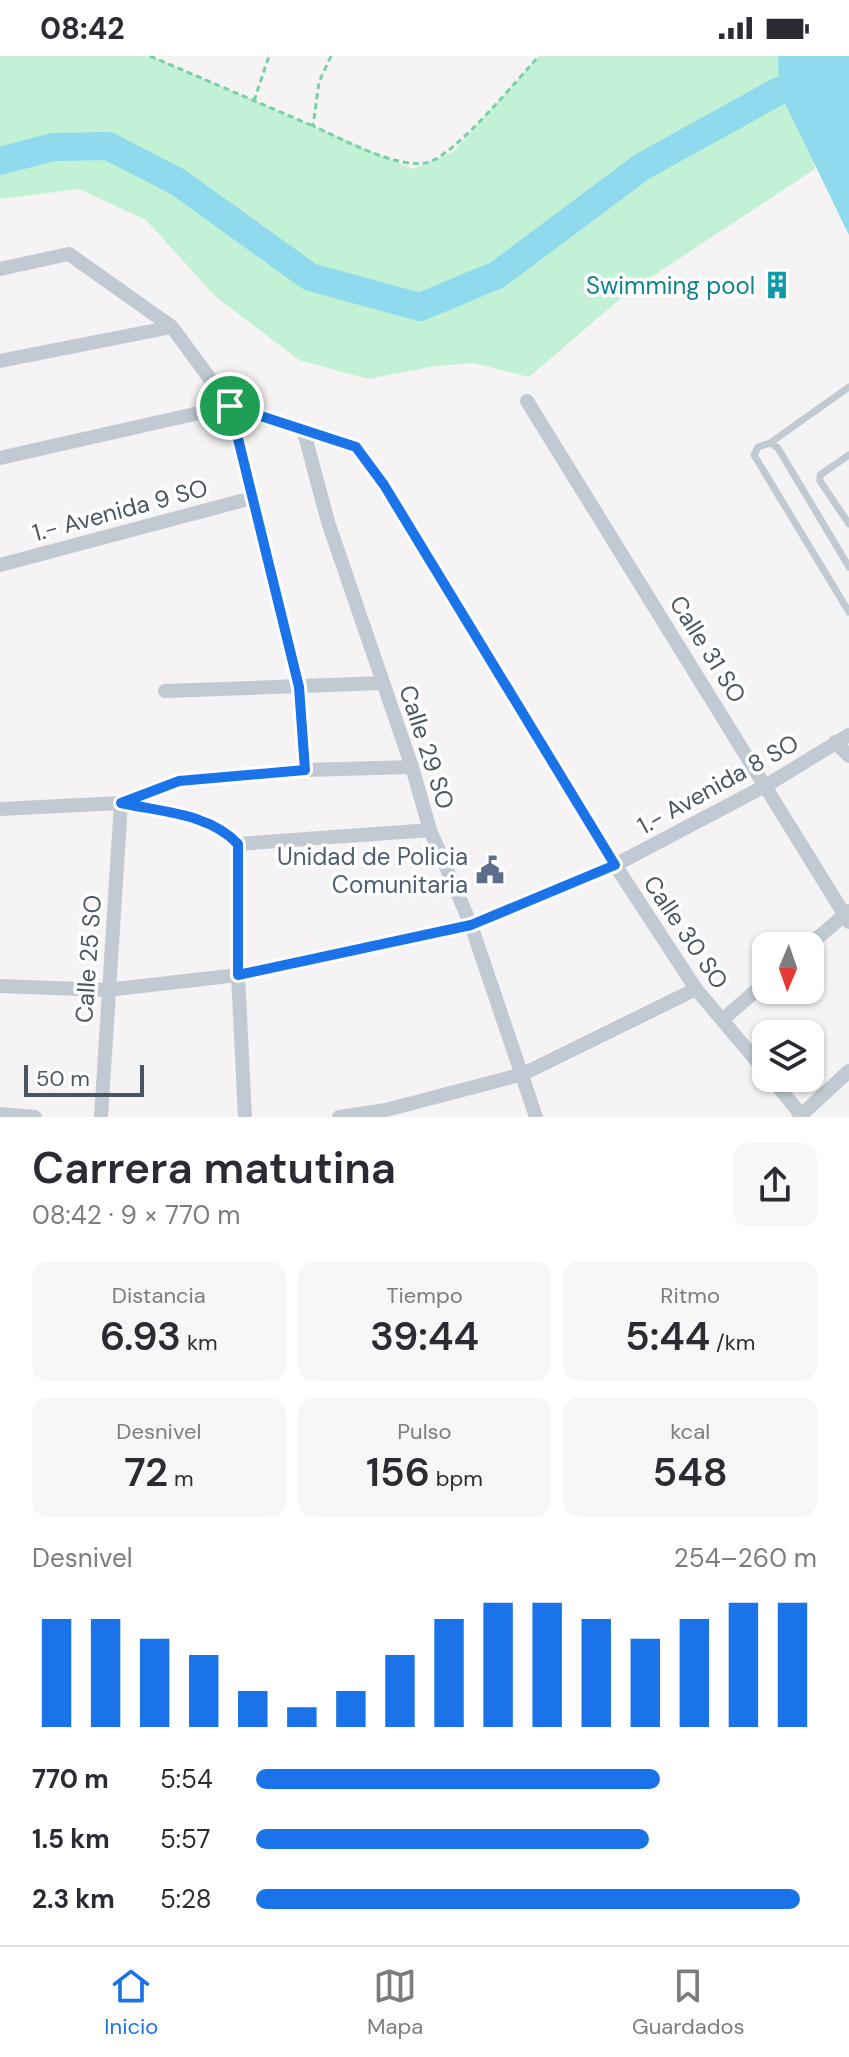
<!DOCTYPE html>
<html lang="es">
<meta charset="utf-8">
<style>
body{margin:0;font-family:"DM Sans",sans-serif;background:#f7f7f7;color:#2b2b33;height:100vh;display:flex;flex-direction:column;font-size:30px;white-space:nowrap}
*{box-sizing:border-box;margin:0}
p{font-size:26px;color:#7c7c81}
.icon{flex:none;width:44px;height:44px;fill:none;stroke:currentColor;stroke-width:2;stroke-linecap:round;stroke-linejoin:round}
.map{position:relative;height:1061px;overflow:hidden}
.details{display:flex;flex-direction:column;background:#fff;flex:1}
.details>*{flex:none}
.needle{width:52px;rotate:182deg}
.tools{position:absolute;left:752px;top:876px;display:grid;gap:16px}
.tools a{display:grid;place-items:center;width:72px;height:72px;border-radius:16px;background:#fff;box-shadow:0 2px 6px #0004;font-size:40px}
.scale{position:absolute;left:24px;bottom:20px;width:120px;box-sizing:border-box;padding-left:8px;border:4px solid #4a5661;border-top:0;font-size:22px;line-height:28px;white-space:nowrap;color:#4a5661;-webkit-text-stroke:6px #fff;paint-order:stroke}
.pin{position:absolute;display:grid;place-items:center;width:68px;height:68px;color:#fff;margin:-34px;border:4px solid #fff;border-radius:50%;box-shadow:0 2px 8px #0007}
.round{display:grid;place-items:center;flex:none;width:84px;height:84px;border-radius:16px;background:#f7f7f7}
.head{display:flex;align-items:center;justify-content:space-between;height:136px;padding:0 32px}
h1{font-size:44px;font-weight:600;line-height:60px}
.figures{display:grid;grid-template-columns:repeat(3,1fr);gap:12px;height:136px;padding:8px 32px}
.figures div{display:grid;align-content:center;border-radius:16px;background:#f7f7f7;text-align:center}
.figures b{font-size:40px;font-weight:600}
.figures small{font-size:22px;font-weight:400}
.figures p{font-size:22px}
.chart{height:224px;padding:16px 32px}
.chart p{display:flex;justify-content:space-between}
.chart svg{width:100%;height:144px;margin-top:8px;stroke:#1a73e8;stroke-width:6}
ul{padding:0 32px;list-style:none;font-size:26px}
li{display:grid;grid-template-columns:128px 96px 1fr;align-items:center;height:60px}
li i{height:20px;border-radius:10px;background:#1a73e8}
.status{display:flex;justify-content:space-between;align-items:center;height:56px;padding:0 40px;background:#fff;direction:ltr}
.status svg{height:22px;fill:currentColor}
.menu{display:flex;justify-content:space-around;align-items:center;height:112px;border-top:2px solid #e1e1e2;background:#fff;font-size:22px;color:#7c7c81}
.menu a{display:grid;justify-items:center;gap:4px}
.menu .current{color:#1a73e8}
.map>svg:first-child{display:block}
.green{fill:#c3f1d5}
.water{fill:#90daee}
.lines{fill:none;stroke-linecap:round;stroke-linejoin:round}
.river{stroke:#90daee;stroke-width:28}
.path{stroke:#7ad0a6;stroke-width:3;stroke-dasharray:6 4;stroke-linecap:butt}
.lane{stroke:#c1cad2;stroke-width:7}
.street{stroke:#c1cad2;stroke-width:14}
.route-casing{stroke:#fff;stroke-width:16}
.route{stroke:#1a73e8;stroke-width:10}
.labels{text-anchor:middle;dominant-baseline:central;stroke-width:7;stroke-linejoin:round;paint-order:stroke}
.culture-label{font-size:24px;fill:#0d838f;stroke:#fff;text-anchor:end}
.street-label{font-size:24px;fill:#4a5661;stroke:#fff}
.service-label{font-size:24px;fill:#4e5e75;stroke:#fff;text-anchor:end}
</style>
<div class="status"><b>08:42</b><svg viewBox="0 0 49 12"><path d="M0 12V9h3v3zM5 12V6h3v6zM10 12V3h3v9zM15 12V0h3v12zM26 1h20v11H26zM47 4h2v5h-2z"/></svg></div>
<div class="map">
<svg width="849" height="1061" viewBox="0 0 849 1061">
<rect width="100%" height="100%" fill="#f5f3f3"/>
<path class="green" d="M 0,0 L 150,0 L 413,113 L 453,96 L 539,0 L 785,0 L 815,113 L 627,237 L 529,321 L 474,307 L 436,310 L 368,323 L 299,304 L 216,241 L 146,164 L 79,133 L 0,143 Z"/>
<path class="water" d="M 778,0 L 849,0 L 849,179 L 779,35 Z"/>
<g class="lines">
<path class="river" d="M 0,105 L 53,91 L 108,90 L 178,126 L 310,221 L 420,251 L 497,219 L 643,110 L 779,35 L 817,29 L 849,31"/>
<path class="path" d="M 150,0 L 313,70
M 331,0 L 319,26 L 313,70 C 341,82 399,115 429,106 C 457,97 517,24 539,0
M 254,45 L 269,0"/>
<path class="lane" d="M 770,387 L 849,331
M 849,399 L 820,419 L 820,425 L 849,468
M 849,511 L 778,392 L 770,387 L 758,391 L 754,399 L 849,556"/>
<path class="street" d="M 0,213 L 69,198 L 172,271 L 230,350 L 299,631 L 305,714
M 0,305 L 172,271
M 527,345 L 849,866
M 304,376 L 328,466 L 412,711 L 430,774 L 471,869 L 536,1061
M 0,402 L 230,350 L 356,391 L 384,429 L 615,809 L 696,933 L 766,1016
M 0,509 L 252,442
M 165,635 L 383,627
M 835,686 L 849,700
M 0,753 L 121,747 L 179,725 L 305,714 L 412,711
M 238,788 L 238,919 L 245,1061
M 808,890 L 849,855
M 0,930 L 107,934 L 238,919 L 471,869 L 615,809 L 767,729 L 849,679
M 722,964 L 766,926
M 771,1022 L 803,1061
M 0,1058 L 35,1061
M 101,1061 L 121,747 C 161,756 209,757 238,788 L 430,774
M 339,1061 L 386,1054 L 523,1018 L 696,933
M 799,1061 L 849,1015"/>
</g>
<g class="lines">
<defs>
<path id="route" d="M 230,350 L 356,391 L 384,429 L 615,809 L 471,869 L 238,919 L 238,788 C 209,757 161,756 121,747 L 179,725 L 305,714 L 299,631 Z"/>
</defs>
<use href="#route" class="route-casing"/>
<use href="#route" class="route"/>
</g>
<defs>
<symbol id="building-bare" viewBox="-9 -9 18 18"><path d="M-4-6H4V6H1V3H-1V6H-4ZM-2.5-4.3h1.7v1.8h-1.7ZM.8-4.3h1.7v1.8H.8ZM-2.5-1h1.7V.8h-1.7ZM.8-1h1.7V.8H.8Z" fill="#0f9aa8" stroke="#fff" stroke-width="2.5" paint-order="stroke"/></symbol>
<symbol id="civic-bare" viewBox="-9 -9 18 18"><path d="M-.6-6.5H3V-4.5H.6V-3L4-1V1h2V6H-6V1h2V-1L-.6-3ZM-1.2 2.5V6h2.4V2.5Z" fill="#5c6f8a" stroke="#fff" stroke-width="2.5" paint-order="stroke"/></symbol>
</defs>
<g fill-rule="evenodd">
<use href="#building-bare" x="757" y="209" width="40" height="40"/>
<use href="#civic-bare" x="470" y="794" width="40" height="40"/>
</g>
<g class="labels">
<g class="culture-label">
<text x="755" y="229">Swimming pool</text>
</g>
<g class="street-label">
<text transform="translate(120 454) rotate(-15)">1.- Avenida 9 SO</text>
<text transform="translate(708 593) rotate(58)">Calle 31 SO</text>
<text transform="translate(427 691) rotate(72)">Calle 29 SO</text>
<text transform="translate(718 728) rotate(-29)">1.- Avenida 8 SO</text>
<text transform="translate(686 876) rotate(56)">Calle 30 SO</text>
<text transform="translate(88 903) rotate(-86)">Calle 25 SO</text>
</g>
<g class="service-label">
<text x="468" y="800">Unidad de Policia<tspan x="468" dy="28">Comunitaria</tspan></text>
</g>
</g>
</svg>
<div class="tools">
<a><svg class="needle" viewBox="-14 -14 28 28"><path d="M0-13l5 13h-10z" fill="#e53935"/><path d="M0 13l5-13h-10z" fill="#7c7c81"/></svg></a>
<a><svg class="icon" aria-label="layers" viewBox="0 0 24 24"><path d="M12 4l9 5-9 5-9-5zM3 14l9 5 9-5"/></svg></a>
</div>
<div class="scale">50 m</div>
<div class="pin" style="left:230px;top:350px;background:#1e9e55"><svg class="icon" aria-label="arrive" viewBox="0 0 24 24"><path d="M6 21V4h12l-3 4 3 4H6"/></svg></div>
</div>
<section class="details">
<div class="head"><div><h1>Carrera matutina</h1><p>08:42 · 9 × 770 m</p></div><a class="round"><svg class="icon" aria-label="share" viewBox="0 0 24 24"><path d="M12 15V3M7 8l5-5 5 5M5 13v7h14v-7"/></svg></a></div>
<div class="figures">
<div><p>Distancia</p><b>6.93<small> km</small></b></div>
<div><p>Tiempo</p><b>39:44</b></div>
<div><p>Ritmo</p><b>5:44<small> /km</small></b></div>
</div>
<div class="figures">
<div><p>Desnivel</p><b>72<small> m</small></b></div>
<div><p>Pulso</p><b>156<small> bpm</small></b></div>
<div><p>kcal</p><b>548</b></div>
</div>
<div class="chart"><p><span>Desnivel</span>254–260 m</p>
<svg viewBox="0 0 160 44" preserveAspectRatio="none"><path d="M5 44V11M15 44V11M25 44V17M35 44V22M45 44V33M55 44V38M65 44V33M75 44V22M85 44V11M95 44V6M105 44V6M115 44V11M125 44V17M135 44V11M145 44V6M155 44V6"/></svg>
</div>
<ul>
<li><b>770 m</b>5:54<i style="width:72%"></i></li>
<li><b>1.5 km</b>5:57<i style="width:70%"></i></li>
<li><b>2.3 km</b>5:28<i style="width:97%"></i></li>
</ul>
</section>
<nav class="menu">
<a class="current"><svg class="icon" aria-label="home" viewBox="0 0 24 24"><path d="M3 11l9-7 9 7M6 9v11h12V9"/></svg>Inicio</a>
<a><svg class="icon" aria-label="map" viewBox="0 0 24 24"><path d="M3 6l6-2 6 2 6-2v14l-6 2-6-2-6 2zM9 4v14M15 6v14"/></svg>Mapa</a>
<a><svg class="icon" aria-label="saved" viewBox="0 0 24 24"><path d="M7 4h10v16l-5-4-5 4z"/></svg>Guardados</a>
</nav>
